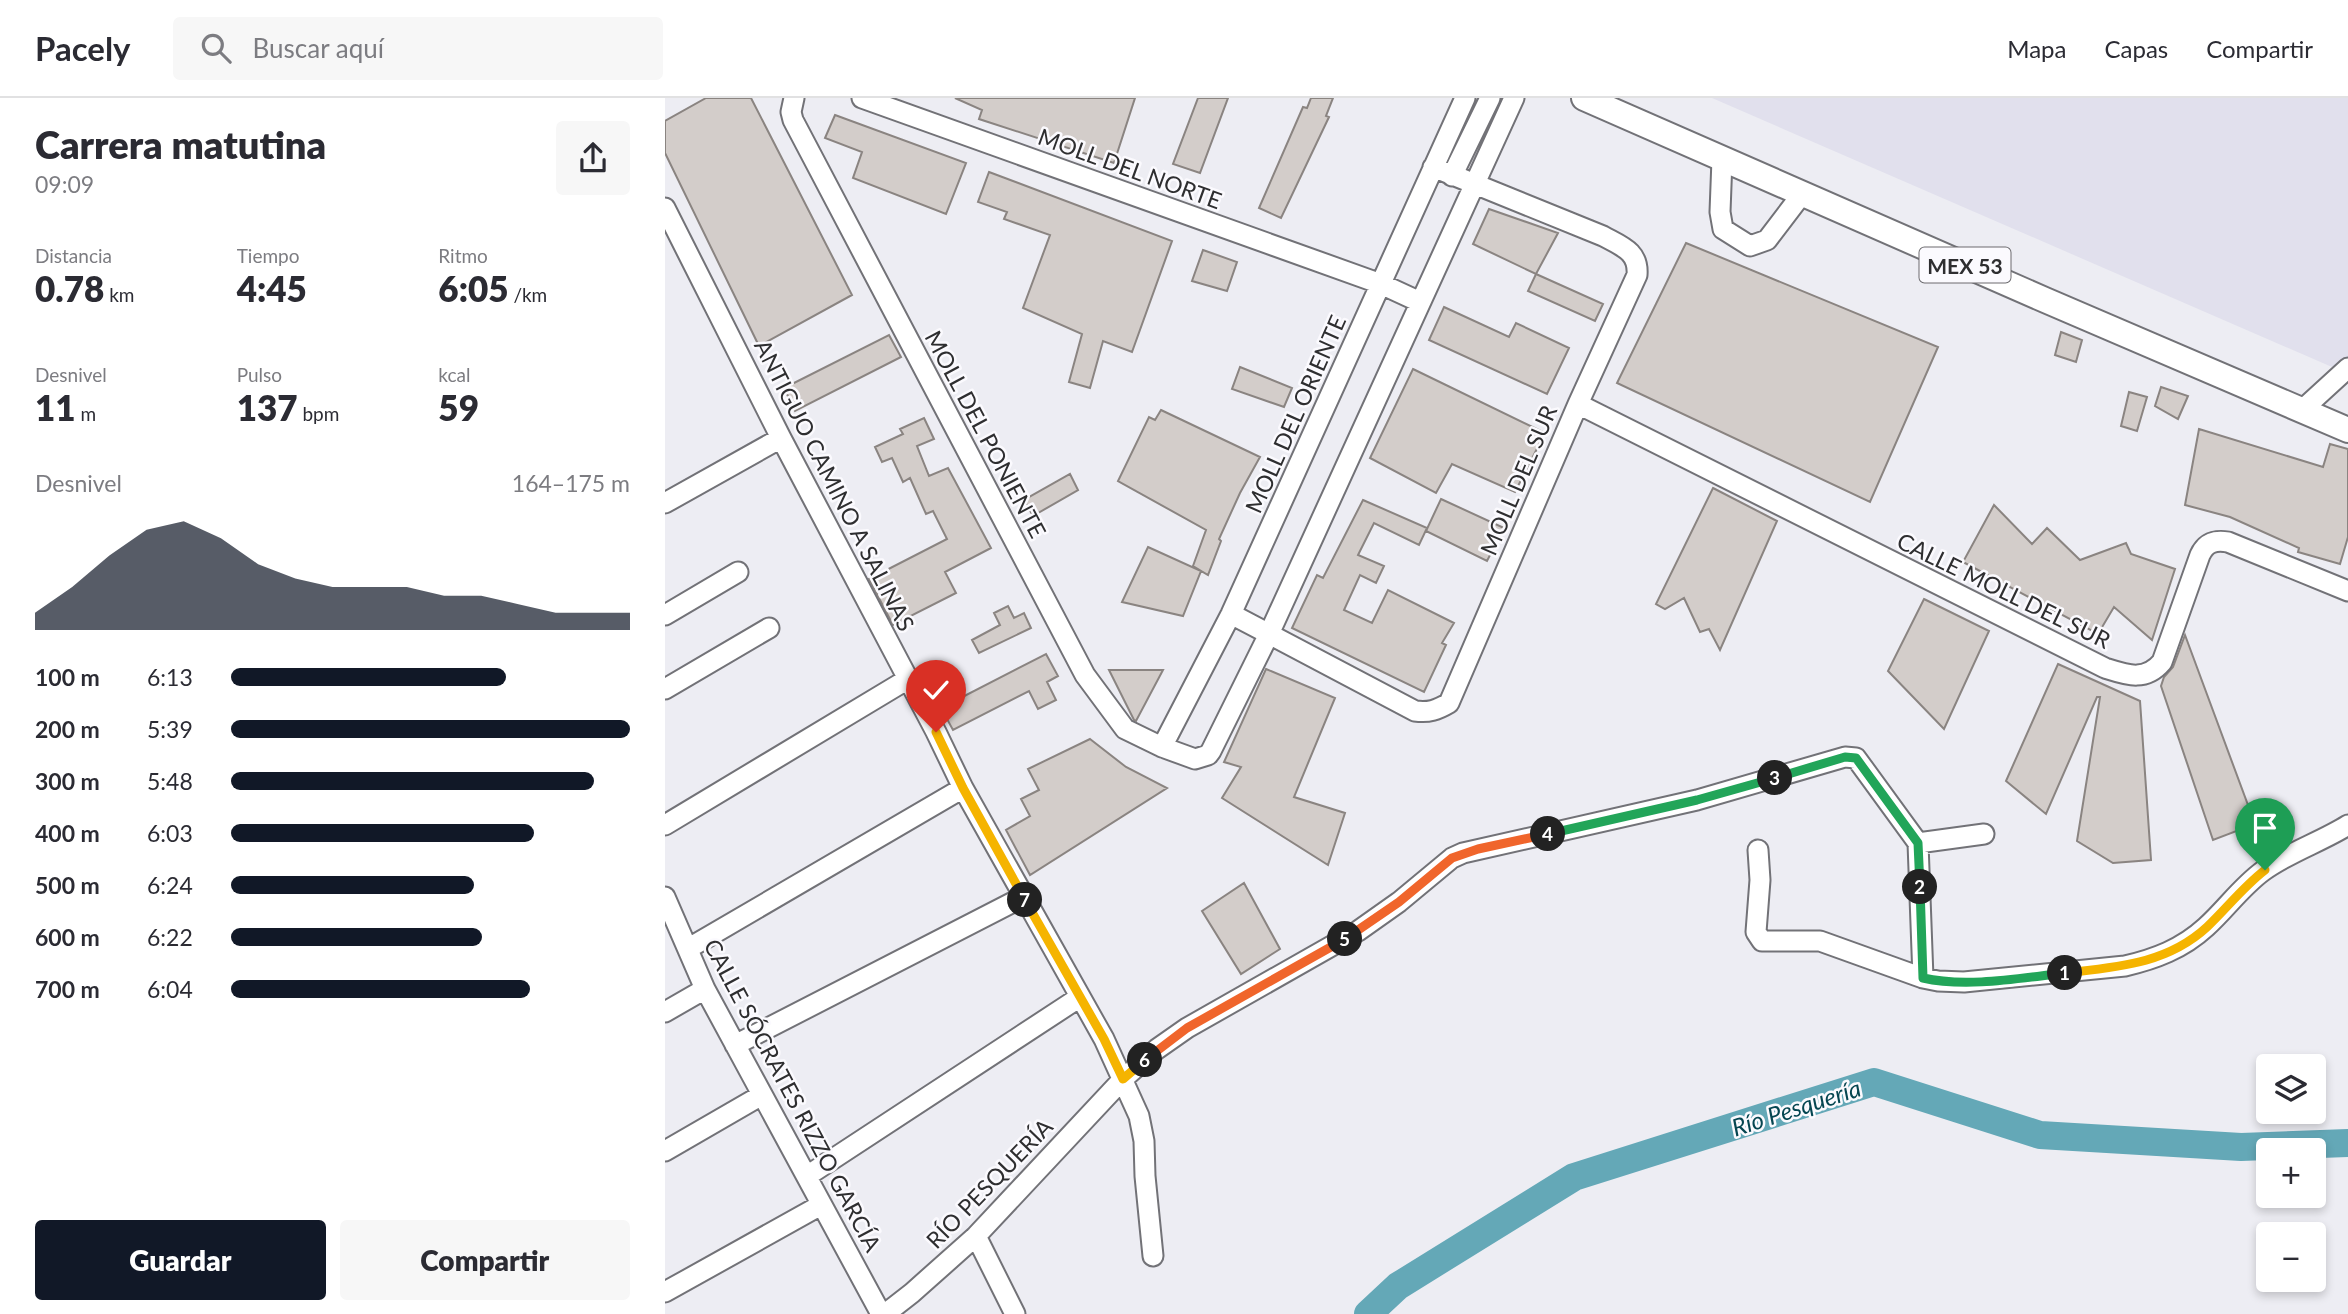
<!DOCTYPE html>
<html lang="es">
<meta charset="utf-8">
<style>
body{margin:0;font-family:Lato,sans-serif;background:#f7f7f7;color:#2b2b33;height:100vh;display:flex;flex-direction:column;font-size:26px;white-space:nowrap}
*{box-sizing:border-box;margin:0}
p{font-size:23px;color:#7c7c81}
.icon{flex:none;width:38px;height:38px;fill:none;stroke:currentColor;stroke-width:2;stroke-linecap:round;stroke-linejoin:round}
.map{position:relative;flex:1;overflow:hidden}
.panel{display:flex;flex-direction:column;background:#fff;width:665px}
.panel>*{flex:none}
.controls{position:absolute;left:1591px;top:956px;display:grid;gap:14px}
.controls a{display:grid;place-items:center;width:70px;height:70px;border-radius:7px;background:#fff;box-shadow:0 4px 10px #0003;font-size:35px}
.pin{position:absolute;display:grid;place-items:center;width:60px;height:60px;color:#fff;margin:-72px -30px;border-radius:50% 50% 50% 0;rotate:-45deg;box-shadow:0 0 7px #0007}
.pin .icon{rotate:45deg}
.km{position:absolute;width:35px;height:35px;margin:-18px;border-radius:50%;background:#222;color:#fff;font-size:19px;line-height:35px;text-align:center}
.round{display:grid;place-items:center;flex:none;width:74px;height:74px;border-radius:7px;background:#f7f7f7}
.headline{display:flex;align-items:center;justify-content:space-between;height:119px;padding:0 35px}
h1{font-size:38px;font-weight:800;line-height:52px}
.metrics{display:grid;grid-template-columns:repeat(3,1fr);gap:10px;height:119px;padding:7px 35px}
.metrics div{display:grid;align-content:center}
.metrics b{font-size:35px;font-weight:800}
.metrics small{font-size:19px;font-weight:400}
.metrics p{font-size:19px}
.chart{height:196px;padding:14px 35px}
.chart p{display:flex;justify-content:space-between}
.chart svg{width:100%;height:126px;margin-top:7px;fill:#111827;opacity:.7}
.cta{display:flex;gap:14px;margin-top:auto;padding:14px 35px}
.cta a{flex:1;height:80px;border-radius:7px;background:#111827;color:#fff;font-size:28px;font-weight:800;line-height:80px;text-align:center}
.cta a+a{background:#f7f7f7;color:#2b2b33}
ul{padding:0 35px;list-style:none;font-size:23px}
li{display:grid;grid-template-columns:112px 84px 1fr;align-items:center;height:52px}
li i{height:18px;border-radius:9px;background:#111827}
header{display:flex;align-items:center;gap:42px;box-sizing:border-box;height:98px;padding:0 35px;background:#fff;border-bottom:2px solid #e1e1e2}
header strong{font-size:33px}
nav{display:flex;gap:38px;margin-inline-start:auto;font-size:24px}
.search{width:490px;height:63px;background:#f7f7f7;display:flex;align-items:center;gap:18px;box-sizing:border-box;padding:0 24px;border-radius:7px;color:#7c7c81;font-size:26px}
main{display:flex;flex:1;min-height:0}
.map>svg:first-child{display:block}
.built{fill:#e1e0ed}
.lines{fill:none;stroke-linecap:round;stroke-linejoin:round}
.river{stroke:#64a8b7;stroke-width:28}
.building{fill:#d3cdca;stroke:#8a8481;stroke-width:2}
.minor-casing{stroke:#727277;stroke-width:23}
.major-casing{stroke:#727277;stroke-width:28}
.minor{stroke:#fff;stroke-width:19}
.major{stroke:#fff;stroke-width:24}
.split-1-casing{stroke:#fff;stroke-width:14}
.split-2-casing{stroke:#fff;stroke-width:14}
.split-3-casing{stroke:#fff;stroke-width:14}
.split-4-casing{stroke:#fff;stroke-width:14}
.split-5-casing{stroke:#fff;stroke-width:14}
.split-6-casing{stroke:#fff;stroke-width:14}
.split-7-casing{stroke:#fff;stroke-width:14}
.split-8-casing{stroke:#fff;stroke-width:14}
.split-1{stroke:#f5b400;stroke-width:9}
.split-2{stroke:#22a559;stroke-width:9}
.split-3{stroke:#22a559;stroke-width:9}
.split-4{stroke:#22a559;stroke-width:9}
.split-5{stroke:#f0652b;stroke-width:9}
.split-6{stroke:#f0652b;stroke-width:9}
.split-7{stroke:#f5b400;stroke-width:9}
.split-8{stroke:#f5b400;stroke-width:9}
.labels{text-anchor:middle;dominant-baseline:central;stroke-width:5;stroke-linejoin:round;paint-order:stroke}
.shield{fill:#fbfafe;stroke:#6c6b6e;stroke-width:2}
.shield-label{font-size:21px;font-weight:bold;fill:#2e2e30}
.street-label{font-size:23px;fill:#2e2e30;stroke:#fbfafe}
.water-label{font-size:24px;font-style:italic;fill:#054651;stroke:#fbfafe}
</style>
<header>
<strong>Pacely</strong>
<div class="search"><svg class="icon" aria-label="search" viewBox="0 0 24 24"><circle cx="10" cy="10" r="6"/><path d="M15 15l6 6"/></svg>Buscar aquí</div>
<nav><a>Mapa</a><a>Capas</a><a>Compartir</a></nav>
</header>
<main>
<section class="panel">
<div class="headline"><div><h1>Carrera matutina</h1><p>09:09</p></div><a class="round"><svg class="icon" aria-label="share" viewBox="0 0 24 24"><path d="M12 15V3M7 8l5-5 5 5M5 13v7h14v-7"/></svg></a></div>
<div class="metrics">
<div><p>Distancia</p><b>0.78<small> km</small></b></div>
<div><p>Tiempo</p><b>4:45</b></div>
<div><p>Ritmo</p><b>6:05<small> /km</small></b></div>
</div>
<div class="metrics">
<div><p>Desnivel</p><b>11<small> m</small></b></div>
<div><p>Pulso</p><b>137<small> bpm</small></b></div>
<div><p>kcal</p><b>59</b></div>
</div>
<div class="chart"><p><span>Desnivel</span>164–175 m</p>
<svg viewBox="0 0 160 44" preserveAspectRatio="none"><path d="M0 44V38L10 29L20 18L30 9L40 6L50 12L60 21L70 26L80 29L90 29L100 29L110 32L120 32L130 35L140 38L150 38L160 38V44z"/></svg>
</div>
<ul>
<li><b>100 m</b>6:13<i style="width:69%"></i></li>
<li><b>200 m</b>5:39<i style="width:100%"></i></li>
<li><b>300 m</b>5:48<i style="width:91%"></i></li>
<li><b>400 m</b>6:03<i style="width:76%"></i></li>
<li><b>500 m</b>6:24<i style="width:61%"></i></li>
<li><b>600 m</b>6:22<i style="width:63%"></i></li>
<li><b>700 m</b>6:04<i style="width:75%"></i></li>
</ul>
<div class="cta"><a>Guardar</a><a>Compartir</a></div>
</section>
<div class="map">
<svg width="1683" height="1216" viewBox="0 0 1683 1216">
<rect width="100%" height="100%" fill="#ededf3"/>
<path class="built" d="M 1047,0 L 1683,0 L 1683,276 Z"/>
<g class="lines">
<path class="river" d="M 703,1216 L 733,1188 L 909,1079 L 1209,984 L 1375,1037 L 1576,1049 L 1683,1045"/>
</g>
<path class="building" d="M 41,0 L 86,0 L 187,197 L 94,248 L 0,55 L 0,23 Z
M 290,0 L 470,0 L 449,65 L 314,21 L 317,12 Z
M 533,0 L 563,0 L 535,75 L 508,66 Z
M 646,0 L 668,0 L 661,18 L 664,19 L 616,120 L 594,110 L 638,9 L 642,10 Z
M 170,17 L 301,65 L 281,116 L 188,80 L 197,54 L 160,40 Z
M 324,74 L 507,143 L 467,254 L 438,243 L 425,290 L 404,284 L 417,236 L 358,210 L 385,137 L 339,121 L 342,114 L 313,104 Z
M 824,111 L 893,135 L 871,176 L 808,146 Z
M 1021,145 L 1273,249 L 1205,404 L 952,285 Z
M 538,152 L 572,164 L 562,193 L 527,183 Z
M 871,176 L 938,206 L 930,223 L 863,193 Z
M 779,209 L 844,239 L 851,225 L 904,250 L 882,296 L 764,242 Z
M 1396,234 L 1417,242 L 1411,264 L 1390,257 Z
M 224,237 L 236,259 L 130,313 L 119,290 Z
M 575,269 L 627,290 L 619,309 L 567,291 Z
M 748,271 L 880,335 L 850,394 L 787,366 L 771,395 L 705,360 Z
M 1496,289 L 1523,298 L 1513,321 L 1490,308 Z
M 1464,294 L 1482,299 L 1472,333 L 1456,328 Z
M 496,312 L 595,359 L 575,395 L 554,441 L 556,443 L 543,477 L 528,468 L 541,432 L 453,383 L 484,319 L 490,322 Z
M 259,320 L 269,341 L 252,348 L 264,378 L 283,370 L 326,450 L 280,474 L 291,495 L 228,527 L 204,481 L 282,441 L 268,413 L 261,416 L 245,380 L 238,384 L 227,360 L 217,364 L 210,349 L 238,336 L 235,331 Z
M 1534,331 L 1658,369 L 1665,346 L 1683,351 L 1683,439 L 1675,466 L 1633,454 L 1634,450 L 1565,419 L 1520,407 Z
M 405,376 L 413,392 L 368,418 L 359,402 Z
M 1048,390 L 1112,423 L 1055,552 L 1044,531 L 1035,534 L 1019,500 L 1000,511 L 991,506 Z
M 776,401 L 839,430 L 822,463 L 761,433 Z
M 698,402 L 762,430 L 754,447 L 709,425 L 693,457 L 719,468 L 711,485 L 695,477 L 679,512 L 707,525 L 723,492 L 789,525 L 777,545 L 781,547 L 759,594 L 627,530 L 652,477 L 658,480 Z
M 1329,407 L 1367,446 L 1382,430 L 1415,462 L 1461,445 L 1466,456 L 1510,471 L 1487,542 L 1449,509 L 1433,536 L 1298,464 Z
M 483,449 L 536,473 L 518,518 L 457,504 Z
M 1259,501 L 1324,533 L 1279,631 L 1223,573 Z
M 343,508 L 349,520 L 359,515 L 366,530 L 314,555 L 307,542 L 335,527 L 329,515 Z
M 1520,537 L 1590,726 L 1548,742 L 1496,588 L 1499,579 L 1508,569 Z
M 381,556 L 393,578 L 382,584 L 391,602 L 373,611 L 364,593 L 288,632 L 276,610 Z
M 1393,566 L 1475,603 L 1486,762 L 1448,765 L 1412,743 L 1435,599 L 1432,599 L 1381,716 L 1341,683 Z
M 601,571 L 670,600 L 629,699 L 680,715 L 663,767 L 557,700 L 576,669 L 559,664 Z
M 444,572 L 498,572 L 471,623 L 469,622 Z
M 425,641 L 461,669 L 502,690 L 365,777 L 341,732 L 365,718 L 356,701 L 374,692 L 363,671 Z
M 579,785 L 615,851 L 576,876 L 537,813 Z"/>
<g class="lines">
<defs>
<path id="minor" d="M 129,0 L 126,14 L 128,22 L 420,577 L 460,631 L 497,649 L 530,661 L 543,657 L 546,653 L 604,536 L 849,0
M 197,0 L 716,186 L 755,204
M 1057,61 L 1055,114 L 1058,131 L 1085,148 L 1102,142 L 1137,96
M 787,78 L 825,0
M 0,110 L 116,340 L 271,634 L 298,690 L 439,941 L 474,1018 L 479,1043 L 480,1078 L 488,1158
M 913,306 L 1440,570 C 1462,577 1480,584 1497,564 L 1535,457 C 1541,444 1550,442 1563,444 L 1683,493
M 1637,312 L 1683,270
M 0,405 L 116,340
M 566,516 L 750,613 C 764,615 772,612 784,605 L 913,306 L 972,177 C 974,153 956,148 938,138 L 768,69
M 0,517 L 73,474
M 0,591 L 104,530
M 497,649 L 566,516 L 800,0
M 0,727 L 243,581
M 1253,745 L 1319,736
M 1093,752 L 1095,782 L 1091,834 L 1097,843 L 1155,843 L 1258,880 L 1273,883 L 1299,884 L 1460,868 C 1490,861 1517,851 1541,829 C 1561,811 1576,789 1598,773 C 1624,754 1656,744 1683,727
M 0,799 L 40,891 L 216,1216
M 24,850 L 298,690
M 0,914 L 40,891
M 70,947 L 358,799
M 0,1053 L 97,997
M 142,1078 L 415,899
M 311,1138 L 350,1216
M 0,1194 L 156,1107
M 220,1216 L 247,1195 L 311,1138 L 458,981 L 492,951 L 522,930 L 693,833 L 734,804 L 787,760 L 798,755 L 1032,702 L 1180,659 L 1191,660 L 1253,745 L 1258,880"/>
<path id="major" d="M 919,0 L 1380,202 L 1683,332"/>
</defs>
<use href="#minor" class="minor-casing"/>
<use href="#major" class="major-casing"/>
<use href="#minor" class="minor"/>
<use href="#major" class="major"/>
</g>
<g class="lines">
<defs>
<path id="split-1" d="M 1400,875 C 1452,869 1502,866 1542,829 C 1562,810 1578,789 1600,772"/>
<path id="split-2" d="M 1255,789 L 1258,880 C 1301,890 1356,880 1400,875"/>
<path id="split-3" d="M 1110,680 L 1180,659 L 1191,660 L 1253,745 L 1255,789"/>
<path id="split-4" d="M 883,736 L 1032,702 L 1110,680"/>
<path id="split-5" d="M 680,841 L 734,804 L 787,760 L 813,751 L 883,736"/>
<path id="split-6" d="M 480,962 L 522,930 L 680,841"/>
<path id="split-7" d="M 360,802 L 439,941 L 458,981 L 480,962"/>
<path id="split-8" d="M 271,634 L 298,690 L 360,802"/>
</defs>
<use href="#split-1" class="split-1-casing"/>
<use href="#split-2" class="split-2-casing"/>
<use href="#split-3" class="split-3-casing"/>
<use href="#split-4" class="split-4-casing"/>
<use href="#split-5" class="split-5-casing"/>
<use href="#split-6" class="split-6-casing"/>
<use href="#split-7" class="split-7-casing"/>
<use href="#split-8" class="split-8-casing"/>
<use href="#split-1" class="split-1"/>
<use href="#split-2" class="split-2"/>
<use href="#split-3" class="split-3"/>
<use href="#split-4" class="split-4"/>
<use href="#split-5" class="split-5"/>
<use href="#split-6" class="split-6"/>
<use href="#split-7" class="split-7"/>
<use href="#split-8" class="split-8"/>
</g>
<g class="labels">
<rect class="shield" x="1254.5" y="149.5" width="91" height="35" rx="5"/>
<g class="shield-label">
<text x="1300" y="167">MEX 53</text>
</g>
<g class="street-label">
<text transform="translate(465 70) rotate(20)">MOLL DEL NORTE</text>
<text transform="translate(630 316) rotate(-66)">MOLL DEL ORIENTE</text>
<text transform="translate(321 336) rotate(62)">MOLL DEL PONIENTE</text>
<text transform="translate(853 382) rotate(-67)">MOLL DEL SUR</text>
<text transform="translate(170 387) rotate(63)">ANTIGUO CAMINO A SALINAS</text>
<text transform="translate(1339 492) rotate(26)">CALLE MOLL DEL SUR</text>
<text transform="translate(128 997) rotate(62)">CALLE SÓCRATES RIZZO GARCÍA</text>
<text transform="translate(324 1085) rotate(-46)">RÍO PESQUERÍA</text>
</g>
<g class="water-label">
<text transform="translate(1131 1009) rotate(-18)">Río Pesquería</text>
</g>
</g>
</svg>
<div class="controls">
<a><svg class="icon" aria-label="layers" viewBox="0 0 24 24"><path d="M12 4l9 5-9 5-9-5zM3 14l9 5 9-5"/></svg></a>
<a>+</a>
<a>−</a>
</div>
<div class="pin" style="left:1600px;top:772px;background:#1e9e55"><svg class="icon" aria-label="arrive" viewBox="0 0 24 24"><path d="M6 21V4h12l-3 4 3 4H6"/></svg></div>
<div class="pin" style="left:271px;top:634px;background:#d93025"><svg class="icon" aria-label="check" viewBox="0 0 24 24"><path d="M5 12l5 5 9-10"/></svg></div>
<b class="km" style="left:1400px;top:875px">1</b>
<b class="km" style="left:1255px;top:789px">2</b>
<b class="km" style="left:1110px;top:680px">3</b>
<b class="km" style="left:883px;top:736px">4</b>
<b class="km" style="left:680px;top:841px">5</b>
<b class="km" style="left:480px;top:962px">6</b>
<b class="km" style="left:360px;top:802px">7</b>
</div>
</main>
